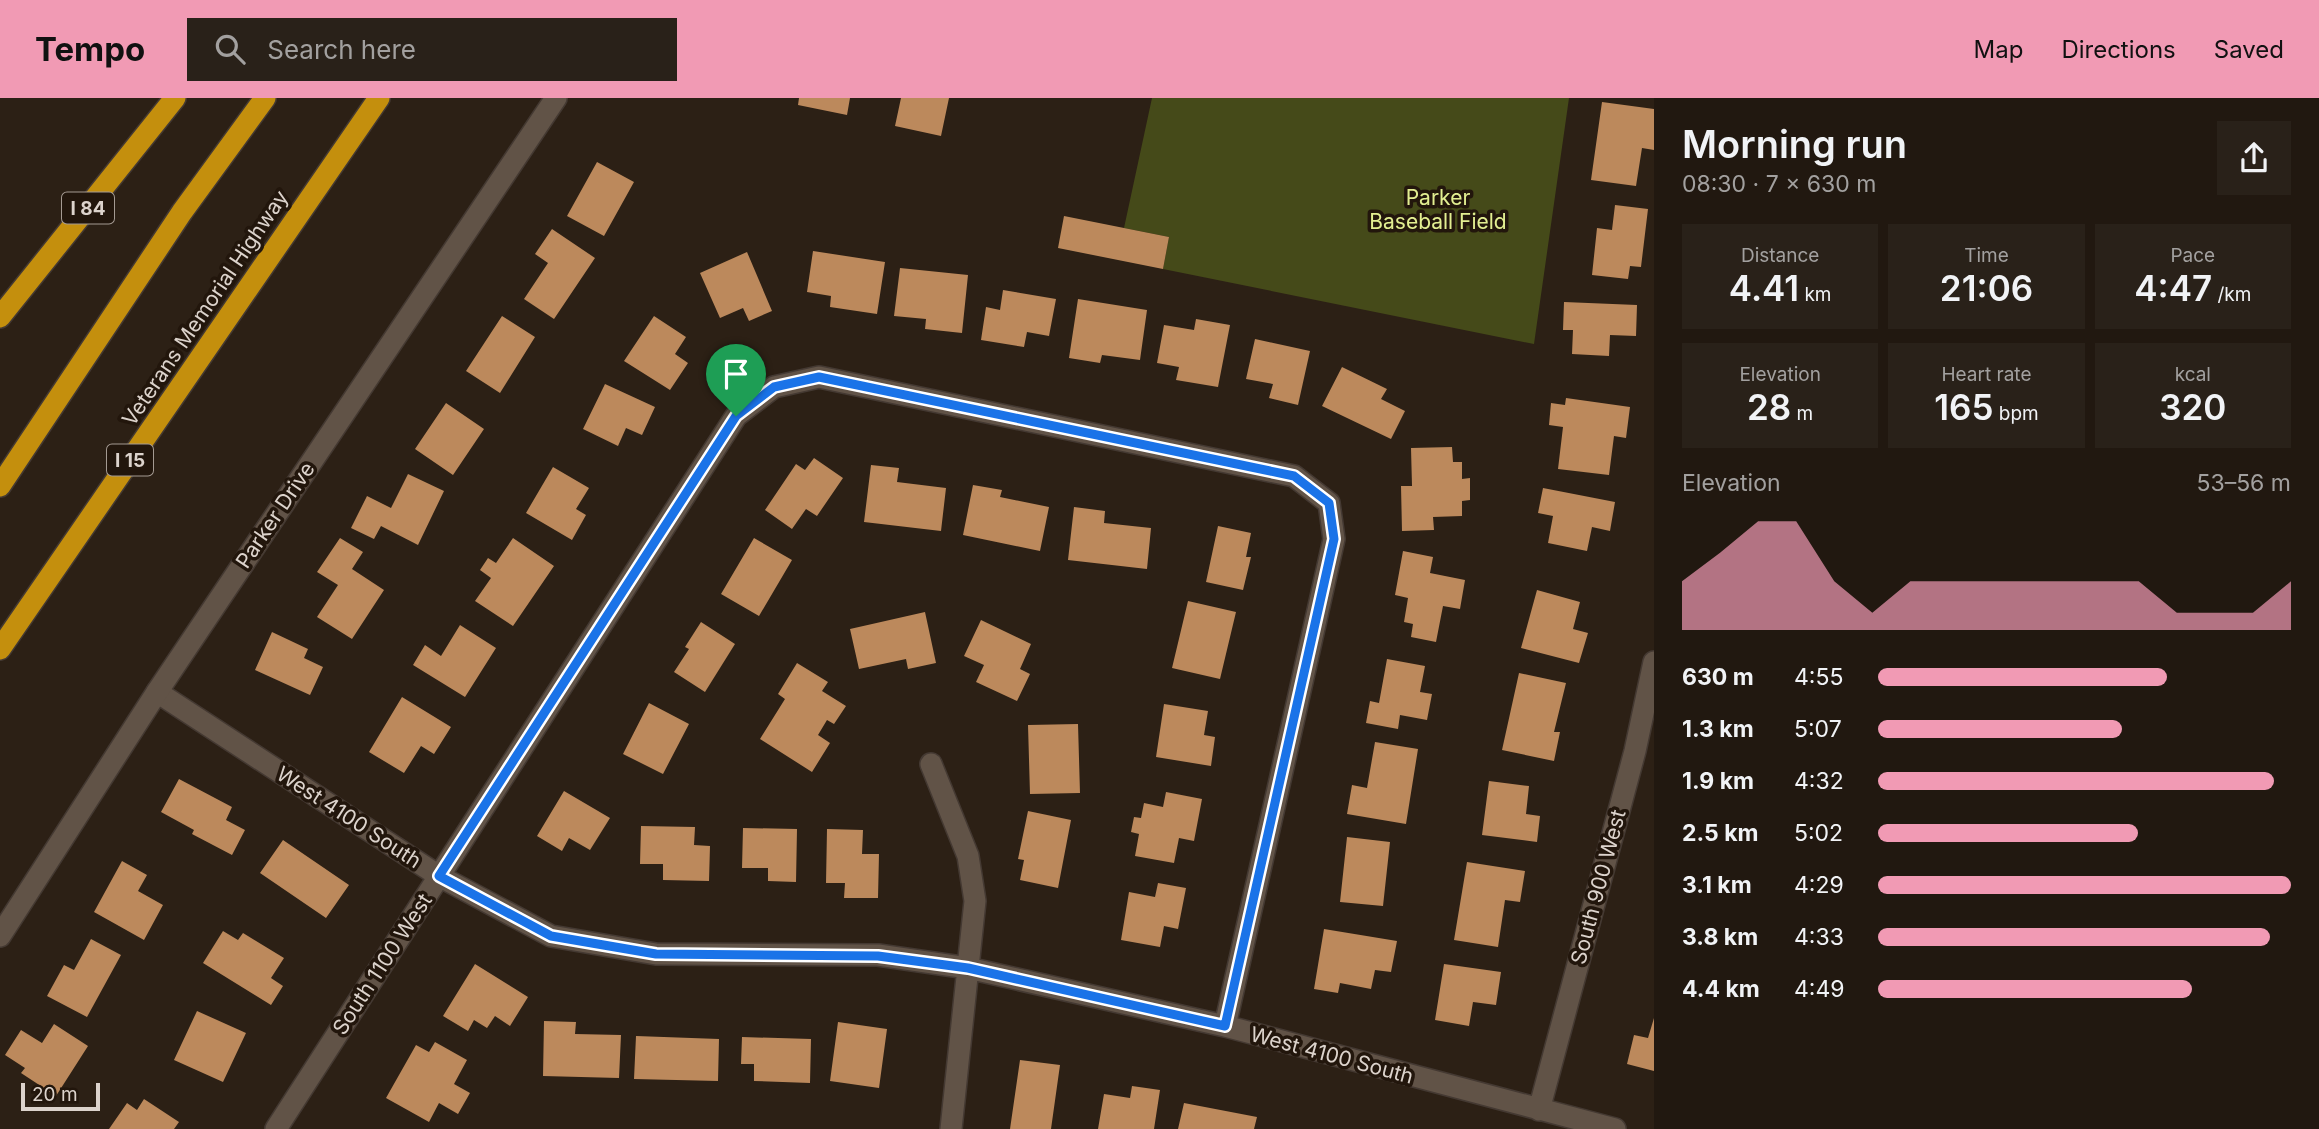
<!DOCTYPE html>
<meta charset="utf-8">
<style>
body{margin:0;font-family:Inter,sans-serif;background:#292119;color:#f1f3f6;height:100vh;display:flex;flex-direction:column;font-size:26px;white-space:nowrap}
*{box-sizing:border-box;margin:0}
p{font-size:23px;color:#a2a09f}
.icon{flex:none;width:38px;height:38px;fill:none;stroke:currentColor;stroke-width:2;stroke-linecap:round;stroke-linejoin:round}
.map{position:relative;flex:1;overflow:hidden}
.sheet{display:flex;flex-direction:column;background:#211810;width:665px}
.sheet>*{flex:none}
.scale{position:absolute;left:21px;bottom:18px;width:79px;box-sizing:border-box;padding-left:7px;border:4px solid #dcd3cc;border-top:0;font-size:19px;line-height:24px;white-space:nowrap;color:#dcd3cc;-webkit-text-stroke:5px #22160c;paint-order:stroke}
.pin{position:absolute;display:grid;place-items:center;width:60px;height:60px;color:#fff;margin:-72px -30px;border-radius:50% 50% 50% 0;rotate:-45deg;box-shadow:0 0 7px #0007}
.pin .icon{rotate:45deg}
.round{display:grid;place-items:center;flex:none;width:74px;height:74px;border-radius:0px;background:#292119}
.head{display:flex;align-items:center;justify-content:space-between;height:119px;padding:0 28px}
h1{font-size:38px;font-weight:600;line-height:52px}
.stats{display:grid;grid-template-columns:repeat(3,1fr);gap:10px;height:119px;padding:7px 28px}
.stats div{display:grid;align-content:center;border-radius:0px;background:#292119;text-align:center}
.stats b{font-size:35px;font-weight:600}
.stats small{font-size:19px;font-weight:400}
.stats p{font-size:19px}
.chart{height:196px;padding:14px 28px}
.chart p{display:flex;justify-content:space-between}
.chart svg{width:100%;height:126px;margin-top:7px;fill:#f19ab4;opacity:.7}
ul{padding:0 28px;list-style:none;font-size:23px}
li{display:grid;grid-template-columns:112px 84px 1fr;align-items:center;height:52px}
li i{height:18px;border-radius:9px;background:#f19ab4}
header{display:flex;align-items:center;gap:42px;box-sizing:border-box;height:98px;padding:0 35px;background:#f19ab4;color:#111}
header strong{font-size:33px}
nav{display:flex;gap:38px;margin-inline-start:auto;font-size:24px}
.search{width:490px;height:63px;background:#292119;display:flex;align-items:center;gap:18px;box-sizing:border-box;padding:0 24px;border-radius:0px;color:#a2a09f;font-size:26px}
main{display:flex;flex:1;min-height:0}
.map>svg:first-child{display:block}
.green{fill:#454a19}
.building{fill:#bc895c}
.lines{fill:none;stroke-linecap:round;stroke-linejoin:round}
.street-casing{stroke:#443932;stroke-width:24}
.secondary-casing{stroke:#443932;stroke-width:24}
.highway-casing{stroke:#443932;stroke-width:24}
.street{stroke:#615347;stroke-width:21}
.secondary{stroke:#615347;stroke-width:21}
.highway{stroke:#c48f0d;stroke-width:21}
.route-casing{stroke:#fff;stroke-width:14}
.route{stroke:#1a73e8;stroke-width:9}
.labels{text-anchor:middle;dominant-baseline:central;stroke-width:7;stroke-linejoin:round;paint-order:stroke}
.shield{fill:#22160c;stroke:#a49a92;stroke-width:2}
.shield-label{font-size:19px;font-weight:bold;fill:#dcd3cc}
.park-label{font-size:21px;fill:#e2ee91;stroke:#22160c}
.street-label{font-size:21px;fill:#dcd3cc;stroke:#22160c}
</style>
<header>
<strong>Tempo</strong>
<div class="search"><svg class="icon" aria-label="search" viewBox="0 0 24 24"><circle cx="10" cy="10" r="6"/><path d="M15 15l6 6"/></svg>Search here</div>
<nav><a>Map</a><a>Directions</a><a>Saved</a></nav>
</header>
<main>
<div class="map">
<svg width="1654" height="1031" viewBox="0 0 1654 1031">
<rect width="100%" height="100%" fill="#2c2015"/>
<path class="green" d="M 1152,0 L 1569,0 L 1534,246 L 1163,171 L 1169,139 L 1124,130 Z"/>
<path class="building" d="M 799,0 L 850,0 L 847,17 L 798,7 Z
M 901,0 L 949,0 L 941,38 L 895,28 Z
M 1602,4 L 1654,11 L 1654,52 L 1642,50 L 1636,88 L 1591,82 Z
M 597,64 L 634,84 L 604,138 L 567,118 Z
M 1615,107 L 1648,111 L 1641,169 L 1630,168 L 1628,181 L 1592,177 L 1597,130 L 1612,132 Z
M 1064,118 L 1169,139 L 1163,171 L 1058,150 Z
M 552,131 L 595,160 L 554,221 L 524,201 L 548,165 L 535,156 Z
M 813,153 L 885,164 L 877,216 L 830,209 L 831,198 L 807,194 Z
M 747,154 L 772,213 L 749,223 L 743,210 L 720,220 L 700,175 Z
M 900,170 L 968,177 L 962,235 L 925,231 L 926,221 L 894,218 Z
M 1003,192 L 1056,201 L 1049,238 L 1027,234 L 1024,249 L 981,242 L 986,209 L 1000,212 Z
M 1078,201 L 1147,212 L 1140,262 L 1102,257 L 1100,265 L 1069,260 Z
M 1564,204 L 1637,207 L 1636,238 L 1610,237 L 1609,258 L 1572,256 L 1573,232 L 1563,232 Z
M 502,218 L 535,239 L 500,295 L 466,273 Z
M 654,218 L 686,239 L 675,256 L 688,265 L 670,292 L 624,263 Z
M 1196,221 L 1230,227 L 1218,289 L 1176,282 L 1179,269 L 1157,265 L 1164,227 L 1194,232 Z
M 1255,241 L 1310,253 L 1298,307 L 1269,300 L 1273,286 L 1246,281 Z
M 1342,269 L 1387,291 L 1381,301 L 1405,313 L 1391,341 L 1322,308 Z
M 605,286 L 655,309 L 642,337 L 626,330 L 618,348 L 583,331 Z
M 1566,300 L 1630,309 L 1626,340 L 1614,338 L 1609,377 L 1558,371 L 1563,329 L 1549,327 L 1551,305 L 1565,307 Z
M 446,305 L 484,331 L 453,377 L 415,351 Z
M 1452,349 L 1453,364 L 1462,364 L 1462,381 L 1470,380 L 1470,402 L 1462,403 L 1462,418 L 1433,419 L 1434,432 L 1402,433 L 1401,388 L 1412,388 L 1411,350 Z
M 814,360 L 843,380 L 817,418 L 806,411 L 792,431 L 765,412 L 796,366 L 805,372 Z
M 871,367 L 899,370 L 897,384 L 946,390 L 941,433 L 864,424 Z
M 553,369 L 589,390 L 576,411 L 586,417 L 572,442 L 526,415 Z
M 408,376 L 444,393 L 418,447 L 381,428 L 374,441 L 351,430 L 367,398 L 391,410 Z
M 973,387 L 1002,392 L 1000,399 L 1049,409 L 1040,453 L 963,437 Z
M 1543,390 L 1615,404 L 1610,433 L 1592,429 L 1587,453 L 1548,445 L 1553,418 L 1538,415 Z
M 1074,409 L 1105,413 L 1104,425 L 1151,430 L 1147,471 L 1068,462 Z
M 1218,428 L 1251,435 L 1246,459 L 1251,459 L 1243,492 L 1206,484 Z
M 340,440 L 363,454 L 352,471 L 384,492 L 352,541 L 317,519 L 338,487 L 317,474 Z
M 513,440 L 554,468 L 513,528 L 475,503 L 491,480 L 480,472 L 488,460 L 496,465 Z
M 754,440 L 792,462 L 759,518 L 721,496 Z
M 1403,453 L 1433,459 L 1430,475 L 1465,482 L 1460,511 L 1443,508 L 1436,544 L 1411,539 L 1413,526 L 1404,524 L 1408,500 L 1395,497 Z
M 1537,492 L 1580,504 L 1573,531 L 1588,535 L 1579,565 L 1521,550 Z
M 1188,503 L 1236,514 L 1220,581 L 1172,570 Z
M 925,514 L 936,565 L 908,571 L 906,561 L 859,571 L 850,531 Z
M 981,522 L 1031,546 L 1020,571 L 1030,576 L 1017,603 L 976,584 L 984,567 L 964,558 Z
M 701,524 L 735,546 L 705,594 L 674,574 L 689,551 L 685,549 Z
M 460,527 L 496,550 L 465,599 L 413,567 L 425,547 L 441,558 Z
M 272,534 L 308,551 L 304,560 L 323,569 L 310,597 L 255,572 Z
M 1387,561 L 1425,568 L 1420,594 L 1432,596 L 1427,622 L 1400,617 L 1398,631 L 1366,625 L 1370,603 L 1379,605 Z
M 797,565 L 828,584 L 822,593 L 846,608 L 834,626 L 827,622 L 818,637 L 830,645 L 812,674 L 760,641 L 785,601 L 778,596 Z
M 1519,575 L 1566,585 L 1554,634 L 1560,634 L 1554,663 L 1502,652 Z
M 402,599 L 451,629 L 434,656 L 421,648 L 404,675 L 369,654 Z
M 649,605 L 689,626 L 663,676 L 623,656 Z
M 1164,606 L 1208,613 L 1204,637 L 1215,639 L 1211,668 L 1156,659 Z
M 1078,626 L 1080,695 L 1030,696 L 1028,627 Z
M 1375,644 L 1418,651 L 1406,726 L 1347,716 L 1352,687 L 1367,690 Z
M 179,681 L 232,709 L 226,722 L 245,732 L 232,757 L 192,736 L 194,732 L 161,714 Z
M 1489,683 L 1529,688 L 1526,716 L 1540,718 L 1537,744 L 1482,737 Z
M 564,693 L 610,720 L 590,752 L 569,740 L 562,753 L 537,738 Z
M 1166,694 L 1202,701 L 1194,743 L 1179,740 L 1174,765 L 1135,758 L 1139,736 L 1131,734 L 1134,719 L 1141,720 L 1144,705 L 1163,709 Z
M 1028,713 L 1071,722 L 1058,790 L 1020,782 L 1024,762 L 1018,761 Z
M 641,728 L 695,729 L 694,747 L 710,748 L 709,783 L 663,782 L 663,766 L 640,766 Z
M 743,730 L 797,731 L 796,784 L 768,783 L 768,770 L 742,770 Z
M 827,731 L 863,732 L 862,756 L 879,756 L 878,800 L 844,800 L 845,785 L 826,785 Z
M 1347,739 L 1390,744 L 1383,808 L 1340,804 Z
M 283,742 L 349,787 L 326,820 L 260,775 Z
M 122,763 L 147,777 L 138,793 L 163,807 L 144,842 L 94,814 Z
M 1467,764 L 1525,773 L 1520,804 L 1505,802 L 1498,849 L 1454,842 Z
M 1158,785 L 1186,790 L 1178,831 L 1164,828 L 1160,849 L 1121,842 L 1129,794 L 1155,799 Z
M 1324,831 L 1397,843 L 1391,874 L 1375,872 L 1371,891 L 1340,885 L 1338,895 L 1314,891 Z
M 223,833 L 238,842 L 243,835 L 284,860 L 271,880 L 283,888 L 271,907 L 203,865 Z
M 91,841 L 121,857 L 87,919 L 47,898 L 64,867 L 74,872 Z
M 475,866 L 528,899 L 510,928 L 495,918 L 487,930 L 474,922 L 468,933 L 443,918 Z
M 1444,866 L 1501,874 L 1496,907 L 1473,904 L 1469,928 L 1435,922 Z
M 197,913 L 246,935 L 223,984 L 174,962 Z
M 1654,920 L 1654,973 L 1627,966 L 1634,937 L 1648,940 Z
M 544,923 L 576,924 L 575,936 L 621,937 L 619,980 L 543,978 Z
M 838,924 L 887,931 L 879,990 L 830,983 Z
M 54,926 L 88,948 L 56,998 L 21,975 L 25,970 L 5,957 L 21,932 L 42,945 Z
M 636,938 L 719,941 L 718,983 L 634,981 Z
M 742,939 L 811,941 L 810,985 L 754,983 L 754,966 L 741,966 Z
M 435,944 L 467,962 L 454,986 L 470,995 L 458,1016 L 439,1005 L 429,1024 L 386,1000 L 416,947 L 429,954 Z
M 1020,962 L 1060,967 L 1051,1031 L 1010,1031 Z
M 1132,988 L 1160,992 L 1154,1031 L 1098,1031 L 1104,996 L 1130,1000 Z
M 144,1001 L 179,1024 L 174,1031 L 109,1031 L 127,1005 L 137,1012 Z
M 1184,1005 L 1257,1019 L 1254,1031 L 1178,1031 Z"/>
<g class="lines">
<defs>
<path id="street" d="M 157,594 L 439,778 L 551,838 L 656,856 L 878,857 L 968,870 L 1225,928 L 1615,1031
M 931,666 L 968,758 L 975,803 L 951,1031
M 1539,1012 L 1635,653 L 1654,564
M 276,1031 L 736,318 L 774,289 L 819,279 L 1294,378 L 1329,405 L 1334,441 L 1225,928"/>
<path id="secondary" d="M 0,838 L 157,594 L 556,0"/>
<path id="highway" d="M 0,219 L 175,0
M 0,388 L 182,114 L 265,0
M 0,551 L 379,0"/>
</defs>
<use href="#street" class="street-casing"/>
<use href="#secondary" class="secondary-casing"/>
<use href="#highway" class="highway-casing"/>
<use href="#street" class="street"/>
<use href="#secondary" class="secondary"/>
<use href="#highway" class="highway"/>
</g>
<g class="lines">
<defs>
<path id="route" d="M 819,279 L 1294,378 L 1329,405 L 1334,441 L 1225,928 L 968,870 L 878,858 L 656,856 L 551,838 L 439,778 L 736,318 L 774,289 Z"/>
</defs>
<use href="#route" class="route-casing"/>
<use href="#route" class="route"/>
</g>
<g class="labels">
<g class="shield">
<rect x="62" y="94.5" width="52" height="31" rx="5"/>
<rect x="107" y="346.5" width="46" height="31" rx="5"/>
</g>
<g class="shield-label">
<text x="88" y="110">I 84</text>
<text x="130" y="362">I 15</text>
</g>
<g class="park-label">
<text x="1438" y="99">Parker<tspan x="1438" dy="24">Baseball Field</tspan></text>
</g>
<g class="street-label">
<text transform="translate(205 210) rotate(-56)">Veterans Memorial Highway</text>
<text transform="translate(275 417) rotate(-56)">Parker Drive</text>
<text transform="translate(349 719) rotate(33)">West 4100 South</text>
<text transform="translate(1598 789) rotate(-75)">South 900 West</text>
<text transform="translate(382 866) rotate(-57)">South 1100 West</text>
<text transform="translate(1332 957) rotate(15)">West 4100 South</text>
</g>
</g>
</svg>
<div class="scale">20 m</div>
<div class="pin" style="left:736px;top:318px;background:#1e9e55"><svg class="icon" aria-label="arrive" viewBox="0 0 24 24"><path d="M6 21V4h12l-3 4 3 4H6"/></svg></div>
</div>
<section class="sheet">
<div class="head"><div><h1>Morning run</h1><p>08:30 · 7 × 630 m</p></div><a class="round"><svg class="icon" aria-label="share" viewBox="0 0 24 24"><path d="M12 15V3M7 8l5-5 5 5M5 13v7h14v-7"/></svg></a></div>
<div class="stats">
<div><p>Distance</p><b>4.41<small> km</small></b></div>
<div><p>Time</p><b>21:06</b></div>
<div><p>Pace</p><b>4:47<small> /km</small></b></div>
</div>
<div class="stats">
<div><p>Elevation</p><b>28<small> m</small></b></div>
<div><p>Heart rate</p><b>165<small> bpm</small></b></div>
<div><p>kcal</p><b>320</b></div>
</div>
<div class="chart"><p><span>Elevation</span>53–56 m</p>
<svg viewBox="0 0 160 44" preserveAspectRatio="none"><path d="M0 44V27L10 17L20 6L30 6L40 27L50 38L60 27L70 27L80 27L90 27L100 27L110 27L120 27L130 38L140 38L150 38L160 27V44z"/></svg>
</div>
<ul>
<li><b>630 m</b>4:55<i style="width:70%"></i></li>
<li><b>1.3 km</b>5:07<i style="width:59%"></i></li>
<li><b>1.9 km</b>4:32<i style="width:96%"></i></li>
<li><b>2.5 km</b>5:02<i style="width:63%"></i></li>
<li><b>3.1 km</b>4:29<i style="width:100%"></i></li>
<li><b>3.8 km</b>4:33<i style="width:95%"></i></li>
<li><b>4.4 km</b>4:49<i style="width:76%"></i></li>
</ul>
</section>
</main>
